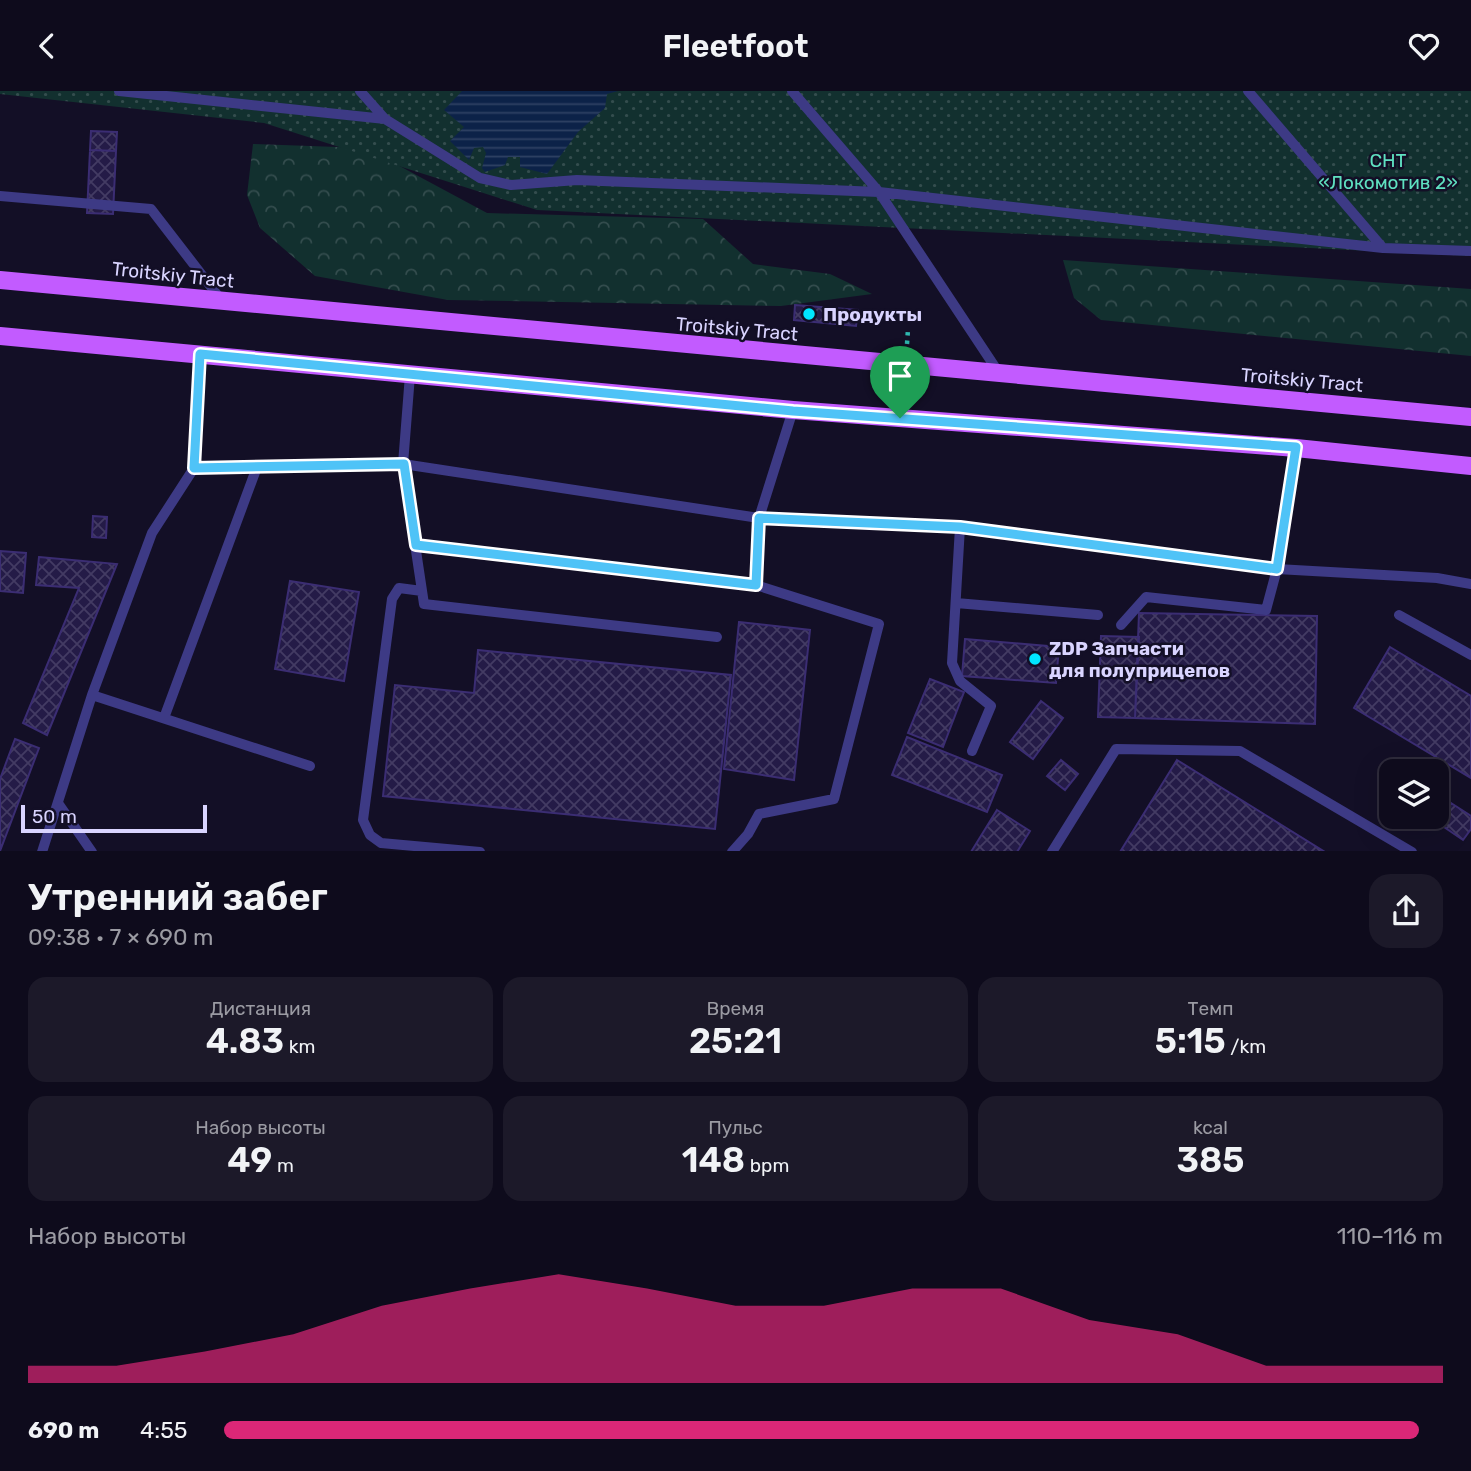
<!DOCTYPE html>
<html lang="ru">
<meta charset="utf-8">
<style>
body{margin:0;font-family:Rubik,sans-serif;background:#1c1929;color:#f1f3f6;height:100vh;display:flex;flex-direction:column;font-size:26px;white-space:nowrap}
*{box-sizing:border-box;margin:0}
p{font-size:23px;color:#9b9ba3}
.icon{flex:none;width:38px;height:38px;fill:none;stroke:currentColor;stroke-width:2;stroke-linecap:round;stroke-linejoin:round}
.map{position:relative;height:760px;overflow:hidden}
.side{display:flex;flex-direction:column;background:#0e0b1c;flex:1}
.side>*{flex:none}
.tools{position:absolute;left:1379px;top:668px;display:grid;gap:14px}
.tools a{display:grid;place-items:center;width:70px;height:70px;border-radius:14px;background:#0e0b1c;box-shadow:0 7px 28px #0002,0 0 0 2px #2e2b3b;font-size:35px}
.scale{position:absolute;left:21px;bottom:18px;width:186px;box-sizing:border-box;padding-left:7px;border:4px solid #d9d4ff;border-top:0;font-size:19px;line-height:24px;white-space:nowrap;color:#d9d4ff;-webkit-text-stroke:5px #130f26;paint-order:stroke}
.pin{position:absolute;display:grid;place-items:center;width:60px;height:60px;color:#fff;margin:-72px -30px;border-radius:50% 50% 50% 0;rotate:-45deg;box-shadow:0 0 7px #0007}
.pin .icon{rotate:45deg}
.round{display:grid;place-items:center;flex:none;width:74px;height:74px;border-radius:21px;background:#1c1929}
.summary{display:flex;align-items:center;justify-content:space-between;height:119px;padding:0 28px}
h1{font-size:38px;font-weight:600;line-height:52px}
.metrics{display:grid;grid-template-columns:repeat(3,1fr);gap:10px;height:119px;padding:7px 28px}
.metrics div{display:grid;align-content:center;border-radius:18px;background:#1c1929;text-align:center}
.metrics b{font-size:35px;font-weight:600}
.metrics small{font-size:19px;font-weight:400}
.metrics p{font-size:19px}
.chart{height:196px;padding:14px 28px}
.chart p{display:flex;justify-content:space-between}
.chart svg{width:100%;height:126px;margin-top:7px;fill:#db2777;opacity:.7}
ul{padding:0 28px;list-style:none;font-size:23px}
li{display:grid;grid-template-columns:112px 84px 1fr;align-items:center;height:52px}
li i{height:18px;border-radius:9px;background:#db2777}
header{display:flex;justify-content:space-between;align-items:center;height:91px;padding:0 28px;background:#0e0b1c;font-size:32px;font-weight:600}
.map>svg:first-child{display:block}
.forest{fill:url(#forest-crowns)}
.garden{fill:url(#garden-dots)}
.water{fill:url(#water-rules)}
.building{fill:url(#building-cross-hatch);stroke:#3b2d73;stroke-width:2}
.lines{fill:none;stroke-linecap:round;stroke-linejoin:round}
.path{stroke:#2fb8b0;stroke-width:4.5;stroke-dasharray:3.5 5;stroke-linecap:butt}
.lane{stroke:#3d3a85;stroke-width:10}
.primary{stroke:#c25bff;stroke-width:18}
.route-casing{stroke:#fff;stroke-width:14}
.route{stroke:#4fc3f7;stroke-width:9}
.poi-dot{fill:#00e5ff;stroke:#130f26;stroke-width:2.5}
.labels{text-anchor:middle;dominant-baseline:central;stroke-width:5;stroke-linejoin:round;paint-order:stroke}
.park-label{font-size:19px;fill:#5fe0c0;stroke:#130f26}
.street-label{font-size:19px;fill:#d9d4ff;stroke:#130f26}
.poi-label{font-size:19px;font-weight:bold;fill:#d9d4ff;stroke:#130f26;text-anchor:start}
</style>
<header><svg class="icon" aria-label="back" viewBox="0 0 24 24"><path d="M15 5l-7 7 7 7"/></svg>Fleetfoot<svg class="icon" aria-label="heart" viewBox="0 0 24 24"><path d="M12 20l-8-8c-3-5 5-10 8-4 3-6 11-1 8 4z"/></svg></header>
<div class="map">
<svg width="1471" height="761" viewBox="0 0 1471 761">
<defs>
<pattern id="forest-crowns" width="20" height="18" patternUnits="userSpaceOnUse" patternTransform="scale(1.75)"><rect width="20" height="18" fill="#12302f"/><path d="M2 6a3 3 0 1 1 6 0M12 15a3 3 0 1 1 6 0" fill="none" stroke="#344d4e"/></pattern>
<pattern id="garden-dots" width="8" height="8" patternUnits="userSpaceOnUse" patternTransform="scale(1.75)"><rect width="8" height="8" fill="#12302f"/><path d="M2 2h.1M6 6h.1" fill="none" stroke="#344d4e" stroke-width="1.8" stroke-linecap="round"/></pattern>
<pattern id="water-rules" width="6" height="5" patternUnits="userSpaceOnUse" patternTransform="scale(1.75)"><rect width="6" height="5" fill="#0c2248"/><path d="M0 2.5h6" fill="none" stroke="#2f4163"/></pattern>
<pattern id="building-cross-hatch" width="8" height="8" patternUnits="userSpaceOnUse" patternTransform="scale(1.75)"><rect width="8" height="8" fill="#241b47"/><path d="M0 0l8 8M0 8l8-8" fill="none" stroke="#433b63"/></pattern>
</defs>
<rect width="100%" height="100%" fill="#130f26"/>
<path class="forest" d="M 253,53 L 366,57 L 487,122 L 703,128 L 753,173 L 830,183 L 872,203 L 781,215 L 448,209 L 315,185 L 260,137 L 247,104 Z
M 1063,169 L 1471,198 L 1471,265 L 1101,229 L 1074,207 Z"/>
<path class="garden" d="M 0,0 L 1471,0 L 1471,165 L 537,119 L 264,32 L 0,3 Z"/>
<path class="water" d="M 462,0 L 618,0 L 607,3 L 605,17 L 578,41 L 547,83 L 520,76 L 520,66 L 508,66 L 505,74 L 485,81 L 482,77 L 486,62 L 483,56 L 474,57 L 469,69 L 450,50 L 464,36 L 444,19 Z"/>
<path class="building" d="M 91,40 L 117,41 L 116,60 L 90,59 Z
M 90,59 L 116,60 L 113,123 L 87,122 Z
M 795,214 L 858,219 L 856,235 L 794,229 Z
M 93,425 L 107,426 L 106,447 L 92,446 Z
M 0,460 L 26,462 L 23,502 L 0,500 Z
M 39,466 L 117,473 L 47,644 L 23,632 L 79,497 L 36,494 Z
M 290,490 L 359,501 L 344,590 L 275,578 Z
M 1139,522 L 1317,525 L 1315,633 L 1135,627 Z
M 739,531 L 810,539 L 794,689 L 724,678 Z
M 1101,545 L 1139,546 L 1135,627 L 1098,626 Z
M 965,548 L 1059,556 L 1056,592 L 962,585 Z
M 1390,556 L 1471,605 L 1471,687 L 1354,617 Z
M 478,559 L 731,584 L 715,738 L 383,705 L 395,594 L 474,602 Z
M 930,588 L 964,601 L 943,656 L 908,642 Z
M 1041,610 L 1063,627 L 1033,668 L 1010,651 Z
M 907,646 L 1002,684 L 987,721 L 892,684 Z
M 15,648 L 39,657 L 0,760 L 0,688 Z
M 1061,669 L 1078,683 L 1065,699 L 1047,685 Z
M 1177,669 L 1325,761 L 1120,761 Z
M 1451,712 L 1471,725 L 1471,738 L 1463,749 L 1438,732 Z
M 997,719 L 1030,740 L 1017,761 L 971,761 Z"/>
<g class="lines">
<path class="path" d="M 907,253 L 908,238"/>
<path class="lane" d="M 119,0 L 385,28 L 480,87 L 511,94 L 577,89 L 879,101 L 1383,157 L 1471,160
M 360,0 L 385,28
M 792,0 L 879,101 L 999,282
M 1248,0 L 1383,157
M 0,105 L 151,118 L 222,210
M 410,284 L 403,373 L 424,513 L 717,546
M 194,377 L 403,373 L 759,427 L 960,436 L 1277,478 L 1437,487 L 1471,493
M 960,436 L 952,572 L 960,590 L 991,615 L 972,660
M 416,455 L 756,494 L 879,533 L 834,708 L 759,723 L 748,743 L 732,761
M 756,494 L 759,427 L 793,319
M 422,500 L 399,497 L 392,508 L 363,729 L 370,744 L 381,752 L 480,761
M 956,512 L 1098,524
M 1399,524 L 1471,564
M 1121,534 L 1146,506 L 1266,519 L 1277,478 L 1296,357
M 92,604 L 310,675
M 164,627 L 257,376
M 58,712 L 92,761
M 42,761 L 92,604 L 152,442 L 194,377 L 200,263
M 1052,761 L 1116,658 L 1240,660 L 1412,761"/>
<path class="primary" d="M 0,189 L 1471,326
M 0,245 L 793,319 L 1296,357 L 1471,375"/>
</g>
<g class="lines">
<defs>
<path id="route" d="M 200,263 L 793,320 L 1296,356 L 1277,478 L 960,436 L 759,427 L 756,494 L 416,454 L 404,373 L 194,377 Z"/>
</defs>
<use href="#route" class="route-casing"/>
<use href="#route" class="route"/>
</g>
<g class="poi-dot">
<circle cx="809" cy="223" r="7"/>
<circle cx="1035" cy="568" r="7"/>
</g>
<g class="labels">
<g class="park-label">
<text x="1388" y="69">СНТ<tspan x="1388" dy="22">«Локомотив 2»</tspan></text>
</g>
<g class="street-label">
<text transform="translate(173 184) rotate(6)">Troitskiy Tract</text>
<text transform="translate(737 238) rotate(5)">Troitskiy Tract</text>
<text transform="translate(1302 289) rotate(5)">Troitskiy Tract</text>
</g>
<g class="poi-label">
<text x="823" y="223">Продукты</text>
<text x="1049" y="557">ZDP Запчасти<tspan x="1049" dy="22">для полуприцепов</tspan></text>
</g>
</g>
</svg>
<div class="tools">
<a><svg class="icon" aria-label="layers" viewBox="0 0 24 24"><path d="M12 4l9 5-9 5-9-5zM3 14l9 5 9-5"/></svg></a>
</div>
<div class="scale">50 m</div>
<div class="pin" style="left:900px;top:327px;background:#1e9e55"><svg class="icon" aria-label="arrive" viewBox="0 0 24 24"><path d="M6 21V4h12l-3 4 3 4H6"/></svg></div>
</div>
<section class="side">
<div class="summary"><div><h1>Утренний забег</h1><p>09:38 · 7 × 690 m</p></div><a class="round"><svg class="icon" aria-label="share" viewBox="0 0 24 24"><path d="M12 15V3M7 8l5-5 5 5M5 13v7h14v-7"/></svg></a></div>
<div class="metrics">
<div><p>Дистанция</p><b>4.83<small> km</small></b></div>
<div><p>Время</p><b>25:21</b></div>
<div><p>Темп</p><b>5:15<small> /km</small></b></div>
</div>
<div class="metrics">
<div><p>Набор высоты</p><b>49<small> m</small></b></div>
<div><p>Пульс</p><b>148<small> bpm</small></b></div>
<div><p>kcal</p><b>385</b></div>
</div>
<div class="chart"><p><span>Набор высоты</span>110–116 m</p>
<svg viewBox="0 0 160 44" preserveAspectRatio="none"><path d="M0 44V38L10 38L20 33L30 27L40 17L50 11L60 6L70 11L80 17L90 17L100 11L110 11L120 22L130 27L140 38L150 38L160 38V44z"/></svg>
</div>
<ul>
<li><b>690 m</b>4:55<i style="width:98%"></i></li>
</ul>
</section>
